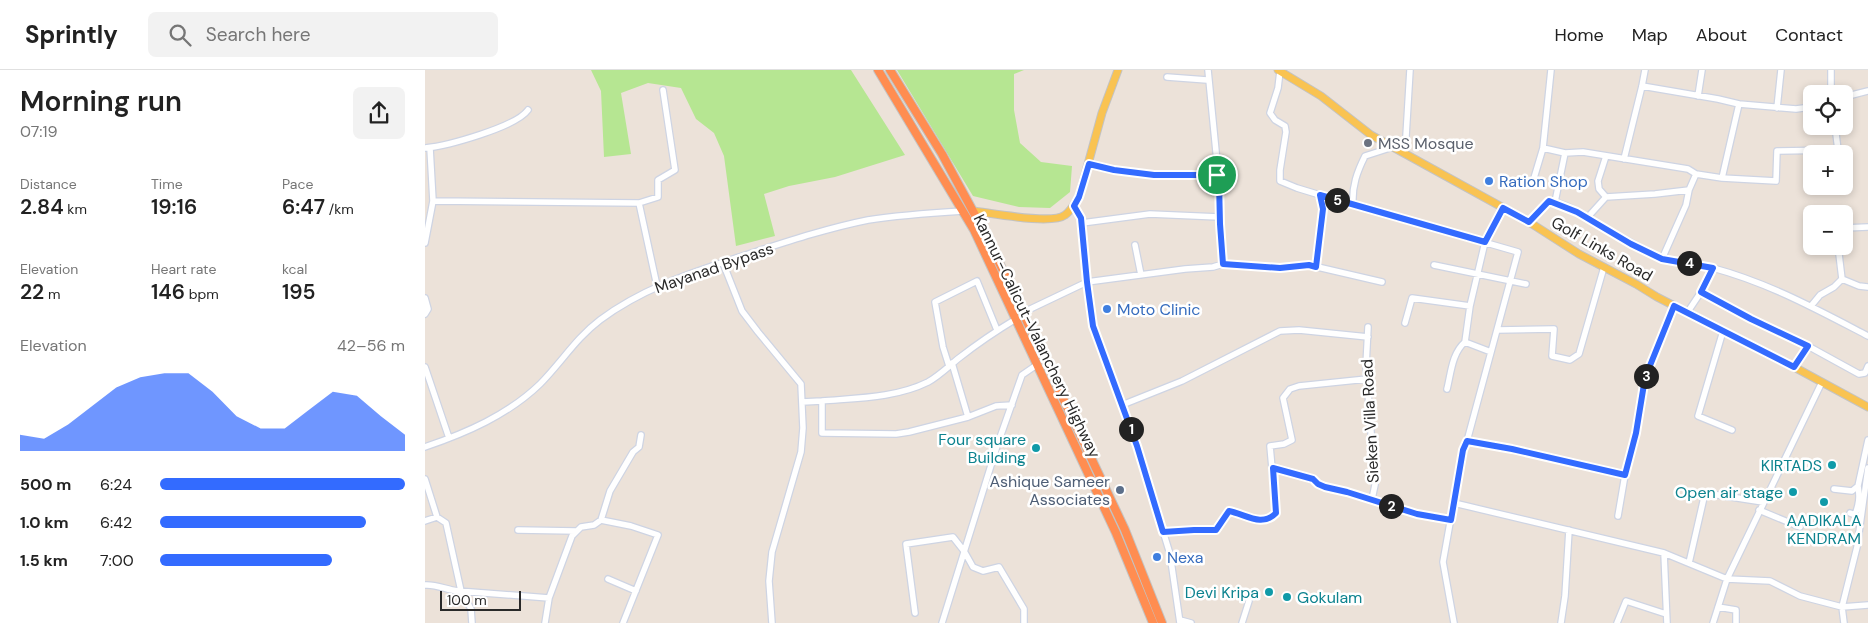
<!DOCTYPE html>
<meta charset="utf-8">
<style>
body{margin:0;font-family:"DM Sans",sans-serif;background:#f2f2f2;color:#222;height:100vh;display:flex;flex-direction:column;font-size:19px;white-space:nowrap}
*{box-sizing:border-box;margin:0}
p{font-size:16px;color:#767676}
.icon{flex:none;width:28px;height:28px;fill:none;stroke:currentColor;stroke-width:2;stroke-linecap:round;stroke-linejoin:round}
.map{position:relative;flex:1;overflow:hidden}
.sheet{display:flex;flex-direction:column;background:#fff;width:425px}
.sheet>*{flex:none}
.fabs{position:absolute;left:1378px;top:15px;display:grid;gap:10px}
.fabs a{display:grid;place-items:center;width:50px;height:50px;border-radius:8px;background:#fff;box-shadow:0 2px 8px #0003;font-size:25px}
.scale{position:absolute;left:15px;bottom:12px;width:81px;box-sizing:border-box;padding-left:5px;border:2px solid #292929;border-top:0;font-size:14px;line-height:18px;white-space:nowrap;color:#292929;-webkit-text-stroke:4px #fff;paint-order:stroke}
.pin{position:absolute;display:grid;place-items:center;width:42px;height:42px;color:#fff;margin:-21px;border:2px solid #fff;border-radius:50%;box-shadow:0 1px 5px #0007}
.km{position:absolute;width:25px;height:25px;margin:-12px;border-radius:50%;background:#222;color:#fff;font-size:14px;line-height:25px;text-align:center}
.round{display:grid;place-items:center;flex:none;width:52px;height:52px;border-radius:8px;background:#f2f2f2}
.headline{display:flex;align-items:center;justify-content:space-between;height:85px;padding:0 20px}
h1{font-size:28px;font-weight:600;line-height:38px}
.figures{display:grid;grid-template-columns:repeat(3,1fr);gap:8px;height:85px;padding:5px 20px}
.figures div{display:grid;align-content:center}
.figures b{font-size:21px;font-weight:600}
.figures small{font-size:14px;font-weight:400}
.figures p{font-size:14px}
.chart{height:140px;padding:10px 20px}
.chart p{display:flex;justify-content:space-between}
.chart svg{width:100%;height:90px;margin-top:5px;fill:#336bff;opacity:.7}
ul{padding:0 20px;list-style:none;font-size:16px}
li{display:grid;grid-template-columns:80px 60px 1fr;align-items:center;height:38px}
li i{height:12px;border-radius:6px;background:#336bff}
header{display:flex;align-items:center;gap:30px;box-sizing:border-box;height:70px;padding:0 25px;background:#fff;border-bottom:1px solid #e0e0e0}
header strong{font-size:24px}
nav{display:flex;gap:28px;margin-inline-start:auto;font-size:18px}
.search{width:350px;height:45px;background:#f2f2f2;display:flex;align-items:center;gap:12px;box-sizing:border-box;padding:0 18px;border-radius:8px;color:#767676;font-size:19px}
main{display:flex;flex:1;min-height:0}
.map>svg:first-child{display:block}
.green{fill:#b6e692}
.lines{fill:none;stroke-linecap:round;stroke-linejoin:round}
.minor-casing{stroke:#ced4e3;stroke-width:8}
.major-casing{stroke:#c3c3c3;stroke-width:9}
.highway-casing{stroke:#c3c3c3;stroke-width:10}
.minor{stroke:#fff;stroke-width:5.5}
.major{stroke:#f9c352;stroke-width:7}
.highway{stroke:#ff8d51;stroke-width:8}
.route-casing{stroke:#fff;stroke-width:10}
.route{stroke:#336bff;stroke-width:6}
.worship-dot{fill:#6b7280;stroke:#fff;stroke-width:2}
.shop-dot{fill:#3f7fe0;stroke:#fff;stroke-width:2}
.culture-dot{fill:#0f9aa8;stroke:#fff;stroke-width:2}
.service-dot{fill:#5c6f8a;stroke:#fff;stroke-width:2}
.labels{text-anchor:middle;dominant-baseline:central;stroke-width:5;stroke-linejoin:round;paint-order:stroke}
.worship-label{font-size:16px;fill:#5b616d;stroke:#fff;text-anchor:start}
.shop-label{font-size:16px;fill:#366cbe;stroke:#fff;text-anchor:start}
.street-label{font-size:16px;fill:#292929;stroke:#fff}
.culture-label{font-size:16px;fill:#0d838f;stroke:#fff;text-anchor:end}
.service-label{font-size:16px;fill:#4e5e75;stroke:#fff;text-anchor:end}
</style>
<header>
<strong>Sprintly</strong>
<div class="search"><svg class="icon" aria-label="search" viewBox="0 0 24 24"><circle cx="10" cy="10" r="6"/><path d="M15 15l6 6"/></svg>Search here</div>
<nav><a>Home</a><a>Map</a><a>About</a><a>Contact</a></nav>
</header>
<main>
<section class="sheet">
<div class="headline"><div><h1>Morning run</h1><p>07:19</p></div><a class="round"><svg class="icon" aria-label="share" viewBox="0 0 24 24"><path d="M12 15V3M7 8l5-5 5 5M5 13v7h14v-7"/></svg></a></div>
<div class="figures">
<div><p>Distance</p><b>2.84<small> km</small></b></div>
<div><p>Time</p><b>19:16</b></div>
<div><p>Pace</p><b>6:47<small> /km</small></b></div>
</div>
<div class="figures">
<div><p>Elevation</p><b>22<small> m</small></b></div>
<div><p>Heart rate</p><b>146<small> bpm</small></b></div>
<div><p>kcal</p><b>195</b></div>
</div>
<div class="chart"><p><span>Elevation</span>42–56 m</p>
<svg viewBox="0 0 160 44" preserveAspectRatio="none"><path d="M0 44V36L10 38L20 31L30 22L40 13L50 8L60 6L70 6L80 15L90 27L100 33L110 33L120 24L130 15L140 17L150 27L160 36V44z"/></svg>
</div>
<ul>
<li><b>500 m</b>6:24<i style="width:100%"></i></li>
<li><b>1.0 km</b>6:42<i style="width:84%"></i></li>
<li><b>1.5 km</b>7:00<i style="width:70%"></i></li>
</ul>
</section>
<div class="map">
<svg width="1443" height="553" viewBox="0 0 1443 553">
<rect width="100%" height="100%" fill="#ece2d9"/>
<path class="green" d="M 166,0 L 426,0 L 480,85 L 410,107 L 364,116 L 339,124 L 350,166 L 311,176 L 299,86 L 289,63 L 271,49 L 256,18 L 223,13 L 196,23 L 206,84 L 179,87 L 176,21 Z
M 472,0 L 599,0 L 589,4 L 589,40 L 595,73 L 616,92 L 647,96 L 645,122 L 625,138 L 594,137 L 548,126 Z"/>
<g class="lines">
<defs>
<path id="minor" d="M 783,0 L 794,112 L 795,153 L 798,194
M 1406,0 L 1406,24
M 855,1 L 853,18 L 845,43 L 850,50 L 860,56 L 861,62 L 855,100 L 855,111 L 872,118 L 895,125 L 898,139 L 891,197
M 742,7 L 782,10
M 1217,16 L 1293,29 L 1314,34
M 1273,26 L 1277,0
M 1419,27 L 1443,21
M 1352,38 L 1356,0
M 0,78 C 22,76 91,57 103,40
M 1118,78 L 1140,83 L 1158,82 L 1263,99 L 1271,104 L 1264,120
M 980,83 L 985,0
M 1181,86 L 1173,111 L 1174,119 L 1181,127
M 1199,89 L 1217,16 L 1220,0
M 664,94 L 689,100 L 729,105 L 792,105
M 1271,104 L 1297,108 L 1314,34 L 1371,39 L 1386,37
M 1109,108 L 1118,78 L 1126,0
M 1297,108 L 1351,111 L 1352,81 L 1413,80 L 1410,56
M 895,125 L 1093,182 L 1042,371
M 8,131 L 214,133
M 1130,132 L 1140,83
M 928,134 C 927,116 932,102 940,86 L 968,77
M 649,136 L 656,148 L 662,212 L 668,256 L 712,376 L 745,484 L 755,553
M 1162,148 L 1181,127 L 1230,124 L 1264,120 L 1261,135 L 1237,189 L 1288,198 L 1276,222 L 1262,243
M 1104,152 L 1124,131 C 1142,133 1159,146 1174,155 C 1195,167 1216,178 1237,189
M 657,153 L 725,144 L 794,147
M 1419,158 L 1443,157
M 0,173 L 8,131 L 5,78
M 710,175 L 716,205
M 1413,176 L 1417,209
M 298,193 L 317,241 L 333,262 L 376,314 L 378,358 L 376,382 L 347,482 L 344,511 L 347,553
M 1009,195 L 1101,214
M 1288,198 C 1344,213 1393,240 1443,266
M 1417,209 L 1434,216 L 1443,217
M 232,216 L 214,133 L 233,127 L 233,110 L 250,100 L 238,20
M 1276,222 L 1326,249 L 1383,276
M 0,228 L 3,239 L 0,244
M 1386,236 L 1395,225 L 1409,217 L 1417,209
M 599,242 L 662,212 L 760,199 L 788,197 L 798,194 L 855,198 L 884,195 L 957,212
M 980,253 L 987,228 L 1045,236
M 1072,260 L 1129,259 L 1127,286 L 1145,290 L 1154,284 L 1179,197
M 1298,261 L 1273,346 L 1307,360
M 1066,282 L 1040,272 L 1045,236 L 1060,172 L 1078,138
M 527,293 L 543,347 L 484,362 L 471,364 L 397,363 L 397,331 C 431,328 471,328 503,312 C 514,306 524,296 534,288 C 552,274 571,261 591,249
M 524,296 L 518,277 L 510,232 L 552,211 L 572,260
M 0,297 L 24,368
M 1369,297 L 1383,276 L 1434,304 L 1440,303 L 1443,296
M 1022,319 C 1026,303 1027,283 1040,272
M 377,332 L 397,331
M 697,335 L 757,311 L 855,261 L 874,260 L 943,267
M 543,347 L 571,336 L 587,335
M 0,377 C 41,363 83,345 115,314 C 136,293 151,268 175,250 C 215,220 262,204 308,189 C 352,175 398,159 443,150 C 475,145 506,143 538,141
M 848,398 L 888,409 L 893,414 L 901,417 L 947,429 L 950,415 L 941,296 L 943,257
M 0,409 L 12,447 L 21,453 L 36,521 L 46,539 L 47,553
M 1409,419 L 1427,421 L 1433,416 L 1443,370
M 947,429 L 992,444 L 1027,450
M 1029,433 L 1239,483 L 1302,509 L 1345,511 L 1375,526 L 1417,537 L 1443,535
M 1334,440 L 1375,457
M 1425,443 L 1430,445 C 1434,434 1435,427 1433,416
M 1193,446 L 1200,405
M 176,450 L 206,456 L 233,465 L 198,553
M 0,451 L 12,447
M 93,460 L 151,461
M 739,462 L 769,459 L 791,460 L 803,441 C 820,444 837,458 851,443 L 845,376 L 859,374 L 867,370 L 858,328 L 865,319 L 874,316 L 942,309
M 1239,483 L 1242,553
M 1264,493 L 1280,423 L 1338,432
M 183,509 L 211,521
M 0,515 C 11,514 22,520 33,521 L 124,528
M 1293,537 L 1311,540 L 1311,553
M 490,543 L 481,474 L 528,467 L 539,481 L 548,497 L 558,501 L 574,497 L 599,539 L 599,553
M 755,550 L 766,553
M 120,553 L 124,528 L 147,466 L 156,457 L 169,455 L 176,450 L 185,421 L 208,382 L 214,377 L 216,365
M 517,553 L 572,376 L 597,305 L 613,294
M 817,553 L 824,531
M 1029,553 L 1018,492 L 1038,380 L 1042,371 L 1087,379 L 1200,405 L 1211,363 L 1220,308 L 1249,236
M 1136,553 L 1140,526 L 1144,460
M 1192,553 L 1201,531 L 1241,544
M 1288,553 L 1302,509 L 1397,312
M 1419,553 L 1417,537 L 1432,477 L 1443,398"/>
<path id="major" d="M 853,0 L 896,26 L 946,65 L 1104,152 L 1154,184 L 1211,214 L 1232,227 L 1369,297 L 1443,337
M 548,141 C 566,143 627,155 640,145 C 646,141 650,133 654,127 L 677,43 L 693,0"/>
<path id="highway" d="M 453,0 L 549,160 L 691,463 L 728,553
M 465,0 L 517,84 L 563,169 L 700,460 L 737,553"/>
</defs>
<use href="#minor" class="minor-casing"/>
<use href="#major" class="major-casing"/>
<use href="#highway" class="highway-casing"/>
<use href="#minor" class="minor"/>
<use href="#major" class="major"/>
<use href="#highway" class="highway"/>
</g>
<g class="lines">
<defs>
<path id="route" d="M 664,94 L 689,100 L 729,105 L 792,105 L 794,112 L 795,154 L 798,194 L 855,198 L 884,195 L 891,197 L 898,139 L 895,125 L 1060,172 L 1078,138 L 1104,152 L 1124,131 L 1152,142 L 1206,174 L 1237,189 L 1288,198 L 1276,222 L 1326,249 L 1383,276 L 1369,297 L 1249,236 L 1220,308 L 1211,363 L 1200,405 L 1087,379 L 1042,371 L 1038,380 L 1026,450 L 992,444 L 922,422 L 900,417 L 893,414 L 888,409 L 848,398 L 851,443 C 837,458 820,444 804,441 L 791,460 L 769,460 L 738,462 L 712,376 L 668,256 L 662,212 L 656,148 L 649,136 L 654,127 Z"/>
</defs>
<use href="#route" class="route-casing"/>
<use href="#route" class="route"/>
</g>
<circle class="worship-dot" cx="943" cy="73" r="5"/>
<g class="shop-dot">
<circle cx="1064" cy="111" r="5"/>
<circle cx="682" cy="239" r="5"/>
<circle cx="732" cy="487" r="5"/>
</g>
<g class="culture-dot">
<circle cx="611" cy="378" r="5"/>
<circle cx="1407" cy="395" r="5"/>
<circle cx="1368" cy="422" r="5"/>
<circle cx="1399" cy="432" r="5"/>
<circle cx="844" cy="522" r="5"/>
<circle cx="862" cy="527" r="5"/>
</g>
<circle class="service-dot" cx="695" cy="420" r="5"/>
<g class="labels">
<g class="worship-label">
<text x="953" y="73">MSS Mosque</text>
</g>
<g class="shop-label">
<text x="1074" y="111">Ration Shop</text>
<text x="692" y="239">Moto Clinic</text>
<text x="742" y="487">Nexa</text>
</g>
<g class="street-label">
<text transform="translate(1177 179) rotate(30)">Golf Links Road</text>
<text transform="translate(289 198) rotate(-19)">Mayanad Bypass</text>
<text transform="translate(612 266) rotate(64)">Kannur-Calicut-Valanchery Highway</text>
<text transform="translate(945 351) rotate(-93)">Sieken Villa Road</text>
</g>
<g class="culture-label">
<text x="601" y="369">Four square<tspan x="601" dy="18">Building</tspan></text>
<text x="1397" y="395">KIRTADS</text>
<text x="1358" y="422">Open air stage</text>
<text x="1399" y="450" text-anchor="middle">AADIKALA<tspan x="1399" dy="18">KENDRAM</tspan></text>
<text x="834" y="522">Devi Kripa</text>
<text x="872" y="527" text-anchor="start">Gokulam</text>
</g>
<g class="service-label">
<text x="685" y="411">Ashique Sameer<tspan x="685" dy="18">Associates</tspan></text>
</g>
</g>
</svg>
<div class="fabs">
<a><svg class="icon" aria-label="locate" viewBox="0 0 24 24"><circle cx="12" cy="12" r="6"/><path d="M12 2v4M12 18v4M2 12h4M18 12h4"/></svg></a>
<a>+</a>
<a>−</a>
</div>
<div class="scale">100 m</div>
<div class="pin" style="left:792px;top:105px;background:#1e9e55"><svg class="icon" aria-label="arrive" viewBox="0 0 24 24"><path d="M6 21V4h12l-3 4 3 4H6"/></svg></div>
<b class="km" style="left:706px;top:359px">1</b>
<b class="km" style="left:966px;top:436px">2</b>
<b class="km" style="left:1221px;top:306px">3</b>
<b class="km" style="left:1264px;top:193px">4</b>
<b class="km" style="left:912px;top:130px">5</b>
</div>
</main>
